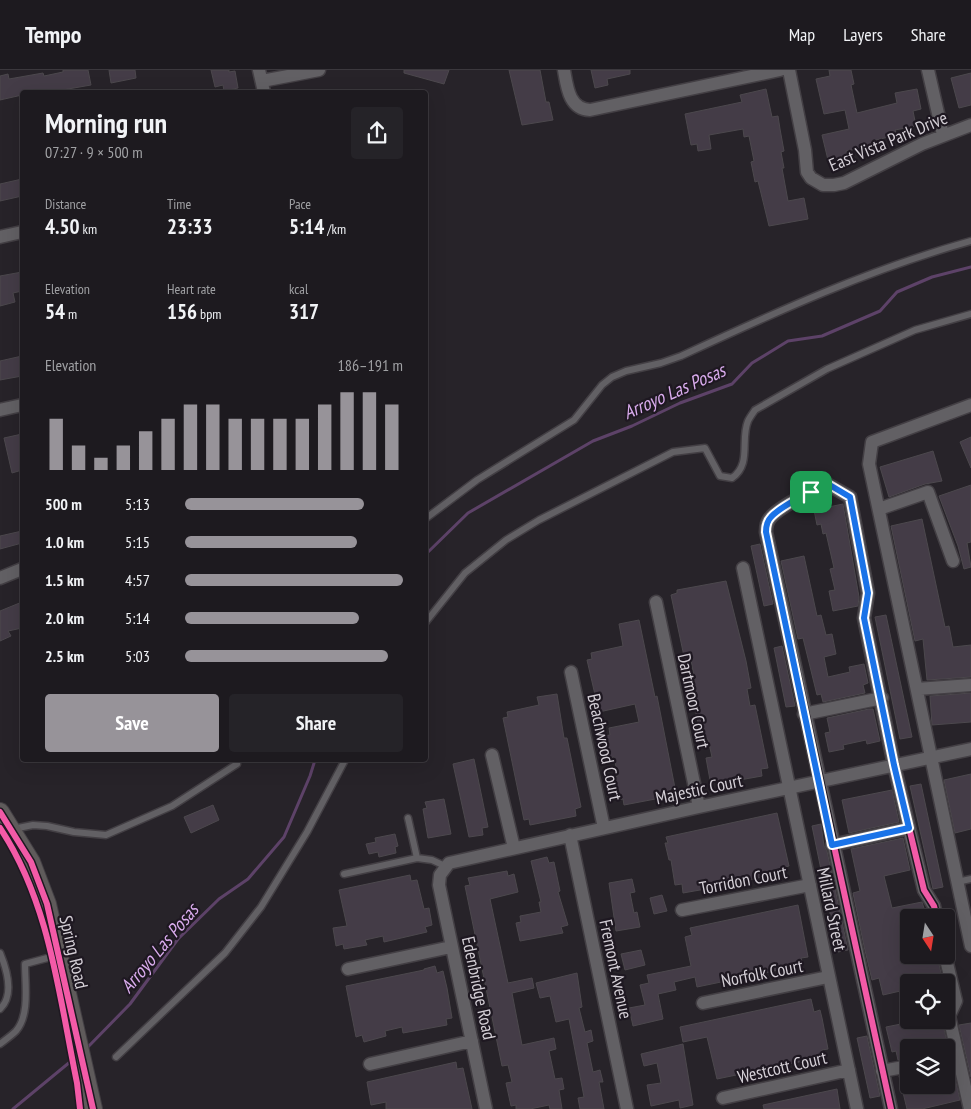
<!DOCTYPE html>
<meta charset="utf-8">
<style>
body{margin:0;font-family:"PT Sans Narrow",sans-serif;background:#252328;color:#f1f3f6;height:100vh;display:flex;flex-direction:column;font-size:19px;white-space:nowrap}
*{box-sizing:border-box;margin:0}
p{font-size:16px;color:#a0a1a4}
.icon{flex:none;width:28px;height:28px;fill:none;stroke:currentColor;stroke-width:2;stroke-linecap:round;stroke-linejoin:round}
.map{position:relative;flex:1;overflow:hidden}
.details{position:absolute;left:20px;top:20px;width:408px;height:672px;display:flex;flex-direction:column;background:#1d1a1f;border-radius:5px;box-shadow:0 5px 20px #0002,0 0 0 1px #3b383d}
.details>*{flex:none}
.needle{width:32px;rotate:168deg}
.fabs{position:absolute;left:900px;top:839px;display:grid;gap:10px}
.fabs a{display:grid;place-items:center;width:55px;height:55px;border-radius:5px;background:#1d1a1f;box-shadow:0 5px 20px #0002,0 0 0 1px #3b383d;font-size:25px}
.pin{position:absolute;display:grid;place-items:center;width:42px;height:42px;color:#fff;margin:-21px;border-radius:10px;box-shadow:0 2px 8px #0006}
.round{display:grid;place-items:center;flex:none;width:52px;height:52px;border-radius:5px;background:#252328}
.summary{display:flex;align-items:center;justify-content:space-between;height:85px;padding:0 25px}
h1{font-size:28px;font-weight:600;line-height:38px}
.metrics{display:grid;grid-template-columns:repeat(3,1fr);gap:8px;height:85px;padding:5px 25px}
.metrics div{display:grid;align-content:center}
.metrics b{font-size:21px;font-weight:600}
.metrics small{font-size:14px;font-weight:400}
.metrics p{font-size:14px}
.chart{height:140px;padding:10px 25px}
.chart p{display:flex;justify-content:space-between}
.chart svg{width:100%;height:90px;margin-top:5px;stroke:#979399;stroke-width:6}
.cta{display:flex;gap:10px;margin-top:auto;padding:10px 25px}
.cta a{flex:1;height:58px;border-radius:5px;background:#979399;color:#fff;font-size:20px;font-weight:600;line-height:58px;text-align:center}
.cta a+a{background:#252328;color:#f1f3f6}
ul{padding:0 25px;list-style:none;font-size:16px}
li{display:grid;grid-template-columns:80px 60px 1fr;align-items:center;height:38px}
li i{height:12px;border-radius:6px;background:#979399}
header{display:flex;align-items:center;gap:30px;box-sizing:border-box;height:70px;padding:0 25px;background:#1d1a1f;border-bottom:1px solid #3b383d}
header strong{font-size:24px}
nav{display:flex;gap:28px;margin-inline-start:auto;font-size:18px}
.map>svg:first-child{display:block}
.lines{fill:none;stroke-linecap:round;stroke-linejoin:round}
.stream{stroke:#5d4268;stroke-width:3}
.building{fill:#443c47;stroke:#4c484d}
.service-casing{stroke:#433f44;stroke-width:9}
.minor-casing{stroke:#433f44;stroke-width:15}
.secondary-casing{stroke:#433f44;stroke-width:20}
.service{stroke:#626064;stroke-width:6}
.minor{stroke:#626064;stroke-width:12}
.secondary{stroke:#5f5b5b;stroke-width:18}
.cycleway-casing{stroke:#1e1821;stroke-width:9}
.cycleway{stroke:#f35aa7;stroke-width:6}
.route-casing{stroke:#fff;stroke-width:10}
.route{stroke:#1a73e8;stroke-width:6}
.labels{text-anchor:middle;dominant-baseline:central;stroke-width:4.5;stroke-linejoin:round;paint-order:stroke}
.street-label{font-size:18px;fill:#d4cfd6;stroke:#1e1821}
.water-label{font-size:19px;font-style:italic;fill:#daacee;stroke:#1e1821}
</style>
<header>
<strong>Tempo</strong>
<nav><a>Map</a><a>Layers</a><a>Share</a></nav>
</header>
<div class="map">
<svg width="971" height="1039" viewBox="0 0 971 1039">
<rect width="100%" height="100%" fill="#272329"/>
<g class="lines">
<path class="stream" d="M 425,485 L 468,443 L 593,371 L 632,356 L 680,333 L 732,314 L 752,293 L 788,271 L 822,266 L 880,241 L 897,222 L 932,207 L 971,197
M 85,980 L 130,934 L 178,869 L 219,829 L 248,809 L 284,767 L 310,706 L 315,690
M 13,1039 L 76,987"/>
</g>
<path class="building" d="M 63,0 L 88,0 L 91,15 L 51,22 L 22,22 L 22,25 L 0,30 L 0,6 L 8,4 L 9,9 L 43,3 L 44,6 L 63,2 Z
M 109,0 L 135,0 L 136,8 L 111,13 Z
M 211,0 L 229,0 L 229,2 L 235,1 L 238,18 L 224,21 L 223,15 L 215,17 Z
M 404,0 L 449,0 L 444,14 L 404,3 Z
M 509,0 L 540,0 L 546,32 L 549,32 L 553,50 L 522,55 Z
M 591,0 L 630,0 L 630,4 L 607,9 L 608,15 L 595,18 Z
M 829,0 L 851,0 L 854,14 L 851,15 L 857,43 L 897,33 L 895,23 L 917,19 L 921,39 L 913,41 L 916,56 L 895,60 L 897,65 L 872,71 L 872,76 L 846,81 L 847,86 L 828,90 L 822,65 L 849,59 L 845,40 L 824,44 L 816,9 L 830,6 Z
M 971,3 L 971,35 L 959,38 L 951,8 Z
M 766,19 L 772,47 L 778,46 L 780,59 L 784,81 L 781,82 L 784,98 L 782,98 L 788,131 L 804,128 L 808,149 L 769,156 L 758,111 L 755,112 L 751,92 L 754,91 L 749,66 L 744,67 L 743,59 L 709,65 L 711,79 L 698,81 L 697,74 L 691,75 L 685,44 L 742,32 L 740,25 Z
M 22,109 L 22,126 L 0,131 L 0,114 Z
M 22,202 L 22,221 L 13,223 L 15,232 L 0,236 L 0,206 Z
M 22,286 L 22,306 L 0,310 L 0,291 Z
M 22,364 L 22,400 L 12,403 L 4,368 Z
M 971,367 L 971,398 L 960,372 Z
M 933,381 L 942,411 L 925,414 L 889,427 L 880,397 Z
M 971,415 L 971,472 L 967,473 L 971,497 L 964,499 L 958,476 L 939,426 Z
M 843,434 L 859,527 L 858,536 L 833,541 L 829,521 L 835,520 L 830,499 L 834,498 L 826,463 L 823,464 L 821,454 L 817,455 L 814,440 Z
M 922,449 L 945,557 L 949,556 L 953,577 L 971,575 L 971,607 L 927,610 L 923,569 L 915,571 L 891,456 Z
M 22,461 L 22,473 L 0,479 L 0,466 Z
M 760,474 L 773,534 L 764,536 L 751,476 Z
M 804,486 L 817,546 L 821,545 L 826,565 L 832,564 L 836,584 L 824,587 L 828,607 L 850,602 L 849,597 L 864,594 L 868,613 L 863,615 L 865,623 L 823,632 L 821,624 L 817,625 L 803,568 L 798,569 L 781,491 Z
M 726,511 L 746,591 L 751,618 L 747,619 L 750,636 L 755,635 L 768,698 L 761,699 L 762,706 L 717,714 L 716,709 L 710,710 L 706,688 L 712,687 L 708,669 L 702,670 L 688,608 L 694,606 L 691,590 L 685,591 L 671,525 L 677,523 L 677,520 Z
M 22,532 L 22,558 L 8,561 L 11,566 L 0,571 L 0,541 Z
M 886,545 L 912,667 L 900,669 L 875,547 Z
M 639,550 L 655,627 L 657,626 L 675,718 L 670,719 L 671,726 L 624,735 L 623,729 L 617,730 L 613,707 L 618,706 L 614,687 L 608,688 L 604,666 L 610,665 L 609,658 L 639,652 L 635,634 L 599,642 L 587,590 L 592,589 L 591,583 L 623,576 L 619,554 Z
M 782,576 L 795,636 L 786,637 L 774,578 Z
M 971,623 L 971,652 L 932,655 L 930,626 Z
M 557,624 L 564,668 L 567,668 L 581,737 L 575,739 L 576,746 L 530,755 L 529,749 L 524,750 L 503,648 L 508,647 L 507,642 L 539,635 L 537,627 Z
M 869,639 L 873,639 L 880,671 L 867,674 L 866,670 L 843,675 L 844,679 L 829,682 L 825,663 L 830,662 L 827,648 Z
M 474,689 L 488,757 L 482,758 L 483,765 L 469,767 L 453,694 Z
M 971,704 L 971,759 L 955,763 L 944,710 Z
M 921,714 L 943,817 L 933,819 L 910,716 Z
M 892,720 L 899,752 L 849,763 L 842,730 Z
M 444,729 L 451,764 L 428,768 L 423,739 L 427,738 L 425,732 Z
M 213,735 L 219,750 L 191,763 L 184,747 Z
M 777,743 L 789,796 L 782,798 L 782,802 L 734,814 L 683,823 L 682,814 L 675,815 L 671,790 L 669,790 L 665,773 L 668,773 L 666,767 Z
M 821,754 L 824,776 L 827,781 L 848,880 L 838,882 L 812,756 Z
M 395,764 L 398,776 L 395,777 L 396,783 L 379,787 L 378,782 L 369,784 L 366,774 L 376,772 L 375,768 Z
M 903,768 L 910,800 L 884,806 L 892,838 L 922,832 L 927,848 L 909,848 L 909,885 L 937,885 L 943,912 L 909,912 L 909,919 L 883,925 L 879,908 L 872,910 L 864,876 L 853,823 L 860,821 L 851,779 Z
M 547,787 L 549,793 L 554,792 L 560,821 L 558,822 L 568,855 L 561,857 L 563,863 L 520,871 L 516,853 L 521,852 L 520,846 L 541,842 L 539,832 L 541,832 L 531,791 Z
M 507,801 L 508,806 L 514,804 L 518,822 L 490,829 L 508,913 L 532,908 L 534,918 L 512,923 L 522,975 L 554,968 L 556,979 L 549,981 L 555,1009 L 562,1008 L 564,1019 L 559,1020 L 562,1039 L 550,1039 L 549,1035 L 530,1039 L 516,1039 L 516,1035 L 511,1036 L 506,1013 L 512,1012 L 508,995 L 502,996 L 465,816 L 470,815 L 468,808 Z
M 410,805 L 411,811 L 417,810 L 424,839 L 429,838 L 432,855 L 425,857 L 427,862 L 384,872 L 383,866 L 365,870 L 367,875 L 344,879 L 343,874 L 336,876 L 333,858 L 347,856 L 339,820 Z
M 632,809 L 635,822 L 630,823 L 634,843 L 637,842 L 640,857 L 616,861 L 609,813 Z
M 662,825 L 667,841 L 654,844 L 650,828 Z
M 798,835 L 808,887 L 801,888 L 803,895 L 697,917 L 695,907 L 674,912 L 676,920 L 658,924 L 663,949 L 633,956 L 629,938 L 645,935 L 640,915 L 649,913 L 647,905 L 691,896 L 685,867 L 692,865 L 690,858 Z
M 641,880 L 645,895 L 625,900 L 621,884 Z
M 435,896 L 437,903 L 443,901 L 447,918 L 452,948 L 446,949 L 447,955 L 403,963 L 402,957 L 385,961 L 386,966 L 364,972 L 362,965 L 356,967 L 346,916 L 424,900 L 424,899 Z
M 577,903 L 582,937 L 579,938 L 585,962 L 591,960 L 593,971 L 587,973 L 593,1002 L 600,1000 L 603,1012 L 599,1012 L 604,1039 L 580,1039 L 578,1028 L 584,1027 L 569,949 L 556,952 L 550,926 L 540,928 L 536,913 Z
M 811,929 L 814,942 L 820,940 L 822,948 L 828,979 L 822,980 L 823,987 L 717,1009 L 707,967 L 683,972 L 680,957 Z
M 921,950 L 942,950 L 960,1030 L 922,1039 L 907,1039 L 899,1006 L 909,1004 L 909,1015 L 946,1015 L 946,978 L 909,978 L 909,988 L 898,990 L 896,981 L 892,982 L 886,957 Z
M 971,953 L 971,1007 L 959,955 Z
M 867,966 L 880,1026 L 870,1028 L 857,968 Z
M 683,974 L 693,1035 L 680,1038 L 679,1030 L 651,1036 L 647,1015 L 661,1013 L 657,993 L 644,996 L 641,984 Z
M 456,992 L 457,999 L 463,998 L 472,1039 L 386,1039 L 386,1032 L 371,1035 L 367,1012 Z
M 837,1019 L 840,1039 L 764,1039 L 763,1035 Z"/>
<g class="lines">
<defs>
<path id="service" d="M 425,449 L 477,410 L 574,350 L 602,315 L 612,307 L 626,301 L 661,293 L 681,286 C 776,242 870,199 971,171
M 425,553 L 465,503 L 506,470 L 539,450 L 673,382 L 705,378 L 720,406 L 732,408 C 752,394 740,370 748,351 C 750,347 753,343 755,340 L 827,299 L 915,260 L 971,244
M 408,748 L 417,788
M 13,759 L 33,755 L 47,756 L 74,762 L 106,765 L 172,736 L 237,694
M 344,804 L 417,788 L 432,790 L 445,796
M 957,812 L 971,809
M 0,883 C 7,900 15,925 0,939
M 0,974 C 5,970 11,966 16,961 C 30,945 25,914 25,894 L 51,887
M 116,987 L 225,883 L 261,837 L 307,762 L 345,690"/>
<path id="minor" d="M 259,0 L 264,22
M 564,0 C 567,17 569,39 590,40 L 780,0
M 789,0 L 805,80 L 807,102 L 811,108 L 823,115 L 834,115 L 844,113 L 922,74 L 971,55
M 928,0 L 943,65
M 262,11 L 319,0
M 0,167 L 22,162
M 971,335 L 872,372 L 869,394 L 971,876
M 0,340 L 22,335
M 879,439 L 928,422 L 953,491
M 743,498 L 857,1039
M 0,508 L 22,499
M 656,532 L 699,737
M 571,602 L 604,758
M 917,619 L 971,615
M 804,644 L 882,628
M 492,685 L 514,778
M 570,765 L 627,1039
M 832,775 L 909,758
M 682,840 L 810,815
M 945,885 L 956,931 L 949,946 L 970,1039
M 348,899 L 451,877
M 703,933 L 828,907
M 370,994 L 472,971
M 882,1001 L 909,996
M 723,1028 L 849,1000
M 486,1039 L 439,815 L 440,805 L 449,793 L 699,737 L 971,679
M 891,1039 L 766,462 C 766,456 767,451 771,447 C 781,436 813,420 827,414 L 850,427 L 868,523 L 864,548 L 894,695 L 924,820 L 934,836 L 937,848"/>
<path id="secondary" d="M 0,742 L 31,792 L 47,834 L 93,1039"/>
</defs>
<use href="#service" class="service-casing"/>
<use href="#minor" class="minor-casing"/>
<use href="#secondary" class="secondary-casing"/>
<use href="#service" class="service"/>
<use href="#minor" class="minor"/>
<use href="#secondary" class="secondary"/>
<defs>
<path id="cycleway" d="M 0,742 L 31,792 L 47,834 L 93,1039
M 0,758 C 50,833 59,926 77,1013 L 80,1039
M 891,1039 L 766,462 C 766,456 767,451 771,447 C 781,436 813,420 827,414 L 850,427 L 868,523 L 864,548 L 894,695 L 924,820 L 934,836 L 937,848"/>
</defs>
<use href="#cycleway" class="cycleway-casing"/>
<use href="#cycleway" class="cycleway"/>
</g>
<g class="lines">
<defs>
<path id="route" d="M 828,414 L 850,427 L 868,523 L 864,548 L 894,695 L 909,758 L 832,775 L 766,462 C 766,456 767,451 771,447 C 781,436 813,420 828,414 Z"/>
</defs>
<use href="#route" class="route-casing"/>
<use href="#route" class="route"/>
</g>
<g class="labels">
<g class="street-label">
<text transform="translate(888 71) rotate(-23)">East Vista Park Drive</text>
<text transform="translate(694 631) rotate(78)">Dartmoor Court</text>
<text transform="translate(605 677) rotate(78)">Beachwood Court</text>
<text transform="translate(699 719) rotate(-12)">Majestic Court</text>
<text transform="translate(743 810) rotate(-11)">Torridon Court</text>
<text transform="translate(832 839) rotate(78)">Millard Street</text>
<text transform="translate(74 882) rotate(77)">Spring Road</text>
<text transform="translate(616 899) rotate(78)">Fremont Avenue</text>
<text transform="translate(762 903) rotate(-11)">Norfolk Court</text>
<text transform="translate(479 918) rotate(78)">Edenbridge Road</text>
<text transform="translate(782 997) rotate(-13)">Westcott Court</text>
</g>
<g class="water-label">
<text transform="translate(674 321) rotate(-24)">Arroyo Las Posas</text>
<text transform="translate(159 878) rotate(-50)">Arroyo Las Posas</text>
</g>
</g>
</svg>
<div class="fabs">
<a><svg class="needle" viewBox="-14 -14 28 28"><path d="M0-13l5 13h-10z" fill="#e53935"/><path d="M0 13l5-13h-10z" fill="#a0a1a4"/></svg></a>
<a><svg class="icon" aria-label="locate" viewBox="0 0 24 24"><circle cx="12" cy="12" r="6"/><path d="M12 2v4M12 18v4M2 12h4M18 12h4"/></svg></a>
<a><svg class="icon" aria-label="layers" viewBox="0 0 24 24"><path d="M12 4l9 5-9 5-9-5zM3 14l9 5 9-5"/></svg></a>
</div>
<div class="pin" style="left:811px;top:422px;background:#1e9e55"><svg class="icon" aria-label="arrive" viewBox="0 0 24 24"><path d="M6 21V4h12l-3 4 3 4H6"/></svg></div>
<section class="details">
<div class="summary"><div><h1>Morning run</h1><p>07:27 · 9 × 500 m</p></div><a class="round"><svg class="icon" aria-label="share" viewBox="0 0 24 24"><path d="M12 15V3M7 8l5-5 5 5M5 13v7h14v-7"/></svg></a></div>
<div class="metrics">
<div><p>Distance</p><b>4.50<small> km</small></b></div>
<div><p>Time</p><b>23:33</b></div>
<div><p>Pace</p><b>5:14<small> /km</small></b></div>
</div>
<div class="metrics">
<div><p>Elevation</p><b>54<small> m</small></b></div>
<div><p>Heart rate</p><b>156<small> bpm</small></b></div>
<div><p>kcal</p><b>317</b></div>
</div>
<div class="chart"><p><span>Elevation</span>186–191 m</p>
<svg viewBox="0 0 160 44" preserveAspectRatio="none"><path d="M5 44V19M15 44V32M25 44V38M35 44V32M45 44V25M55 44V19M65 44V12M75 44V12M85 44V19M95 44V19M105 44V19M115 44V19M125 44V12M135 44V6M145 44V6M155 44V12"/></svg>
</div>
<ul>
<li><b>500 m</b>5:13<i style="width:82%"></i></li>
<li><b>1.0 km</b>5:15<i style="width:79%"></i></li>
<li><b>1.5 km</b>4:57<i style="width:100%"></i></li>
<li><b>2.0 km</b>5:14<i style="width:80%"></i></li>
<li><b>2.5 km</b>5:03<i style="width:93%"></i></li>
</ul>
<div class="cta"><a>Save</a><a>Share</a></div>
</section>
</div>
